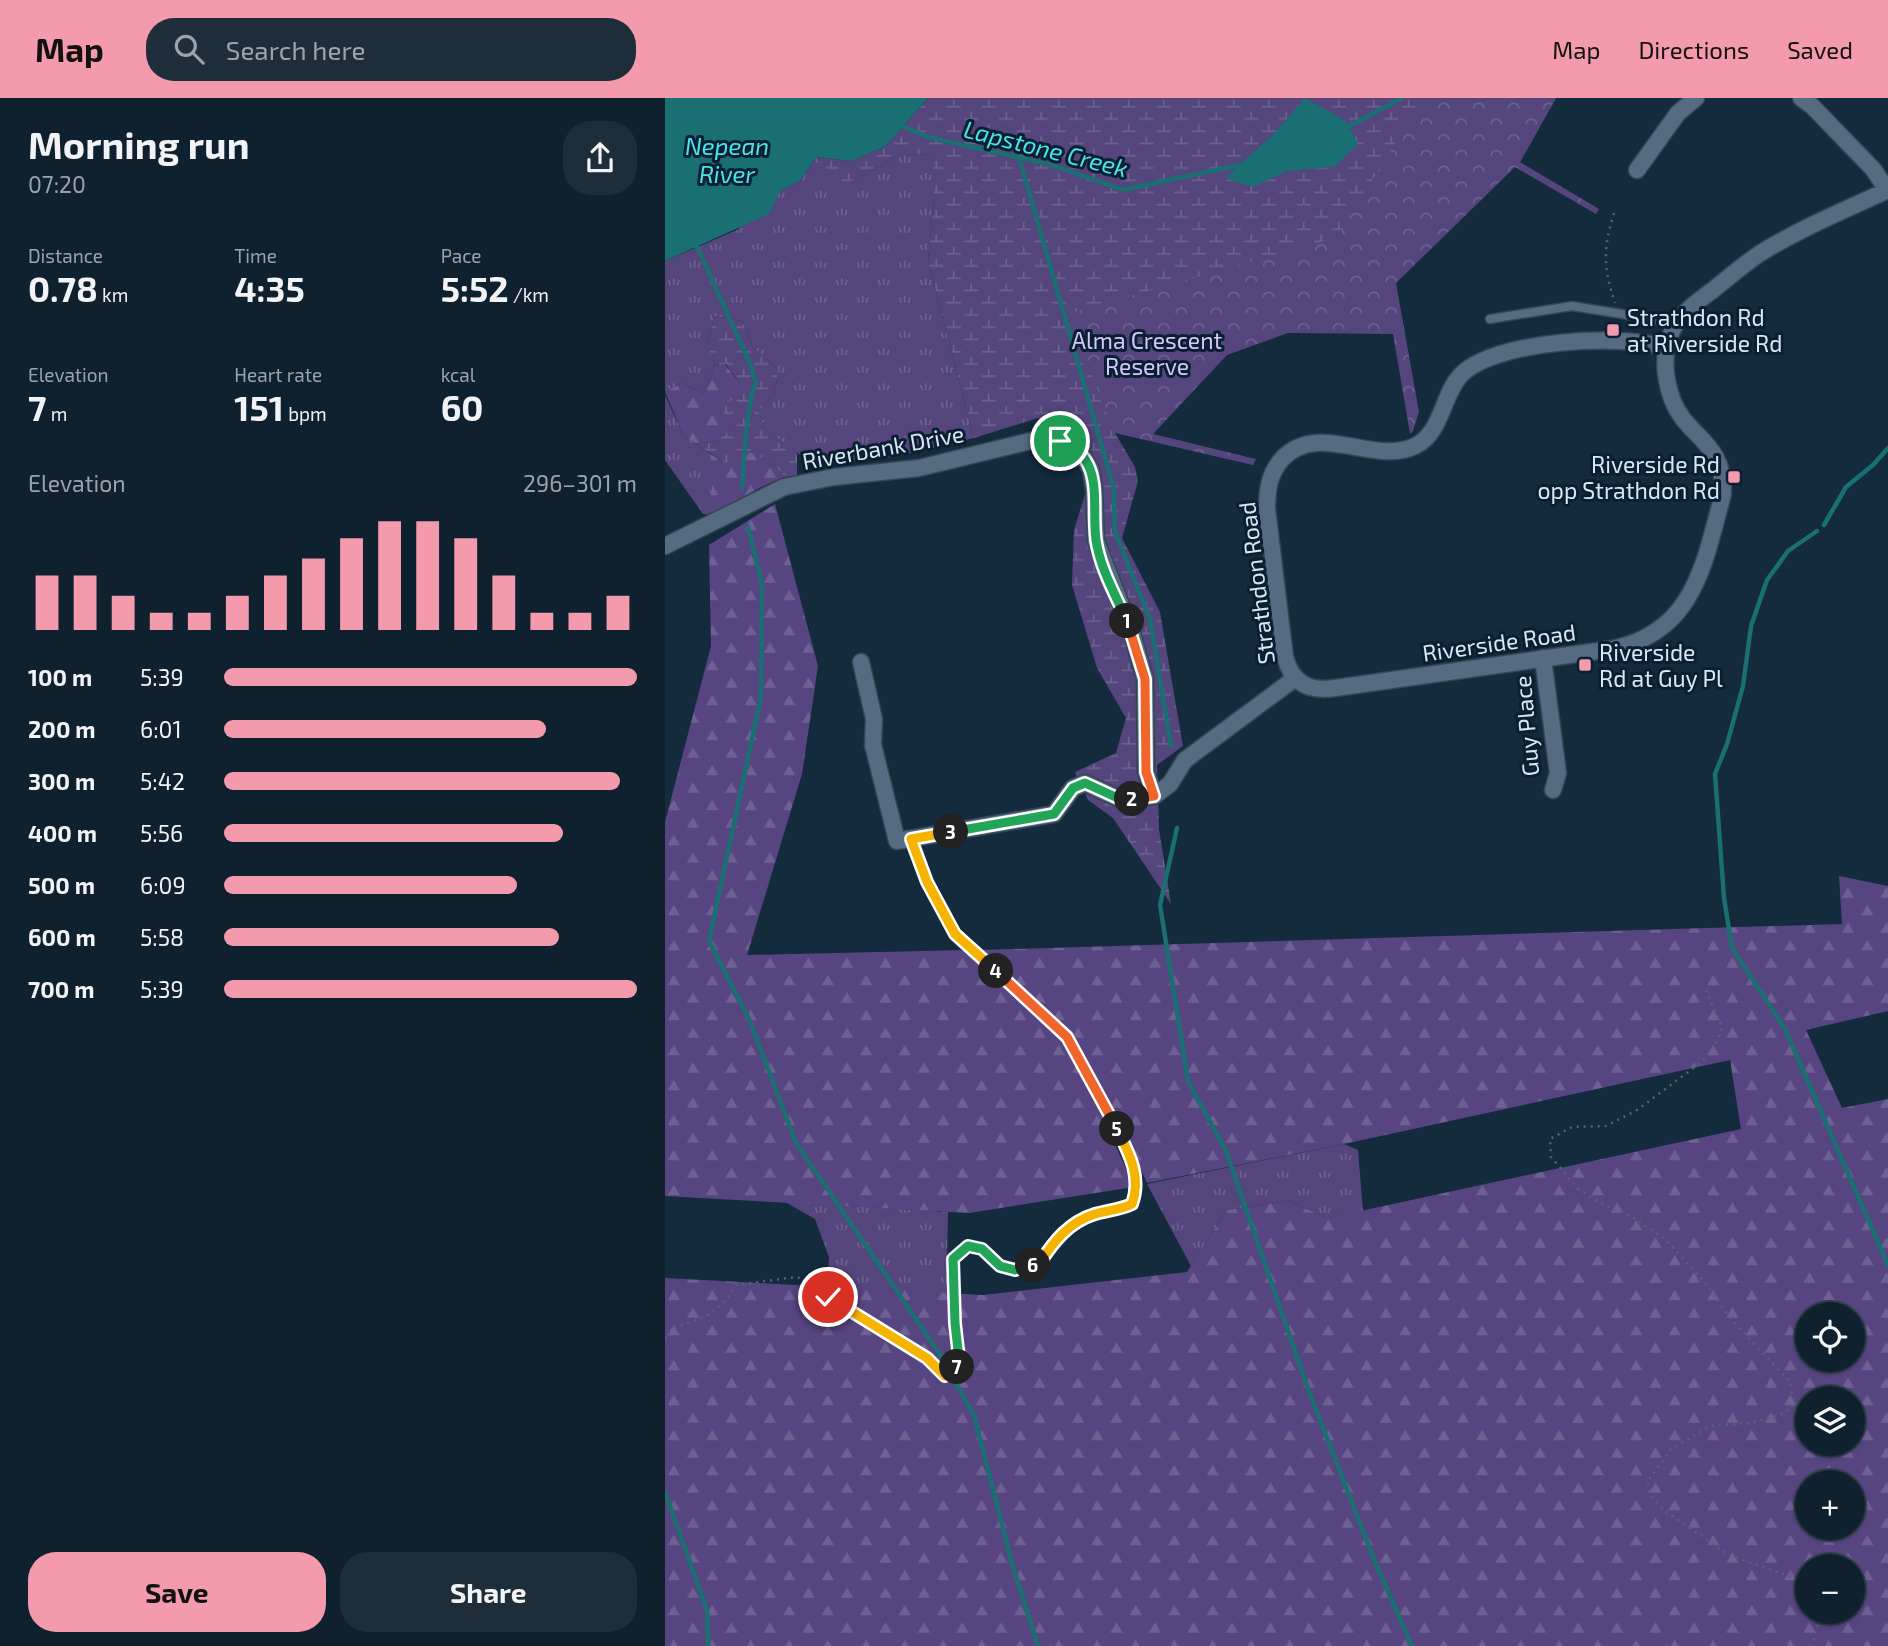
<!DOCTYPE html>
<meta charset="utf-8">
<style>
body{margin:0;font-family:"Exo 2",sans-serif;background:#1d2d3a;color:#f1f3f6;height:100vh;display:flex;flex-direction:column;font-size:26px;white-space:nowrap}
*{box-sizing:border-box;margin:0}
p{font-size:23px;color:#9ba3aa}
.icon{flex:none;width:38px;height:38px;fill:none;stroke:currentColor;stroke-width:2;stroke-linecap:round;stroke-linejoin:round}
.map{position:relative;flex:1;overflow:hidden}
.details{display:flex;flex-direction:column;background:#0f202e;width:665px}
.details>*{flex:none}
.controls{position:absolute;left:1130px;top:1204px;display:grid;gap:14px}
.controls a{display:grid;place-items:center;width:70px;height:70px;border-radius:50%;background:#0f202e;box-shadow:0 2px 5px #0004,0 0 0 2px #2f3e4a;font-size:35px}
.pin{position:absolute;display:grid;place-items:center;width:60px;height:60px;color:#fff;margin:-30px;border:4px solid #fff;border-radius:50%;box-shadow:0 2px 7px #0007}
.km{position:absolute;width:35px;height:35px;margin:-18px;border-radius:50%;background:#222;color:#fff;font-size:19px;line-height:35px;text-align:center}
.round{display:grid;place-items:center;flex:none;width:74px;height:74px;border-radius:28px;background:#1d2d3a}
.head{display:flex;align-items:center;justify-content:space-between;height:119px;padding:0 28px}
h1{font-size:38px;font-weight:700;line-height:52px}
.stats{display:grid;grid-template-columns:repeat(3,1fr);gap:10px;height:119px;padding:7px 28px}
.stats div{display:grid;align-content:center}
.stats b{font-size:35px;font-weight:700}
.stats small{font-size:19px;font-weight:400}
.stats p{font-size:19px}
.chart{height:196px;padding:14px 28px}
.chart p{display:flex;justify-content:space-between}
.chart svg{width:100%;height:126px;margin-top:7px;stroke:#f39aac;stroke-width:6}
.cta{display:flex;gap:14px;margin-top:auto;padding:14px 28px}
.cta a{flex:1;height:80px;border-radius:28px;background:#f39aac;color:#111;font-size:28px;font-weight:700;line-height:80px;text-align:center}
.cta a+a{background:#1d2d3a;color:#f1f3f6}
ul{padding:0 28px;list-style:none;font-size:23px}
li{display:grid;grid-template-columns:112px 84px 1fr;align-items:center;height:52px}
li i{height:18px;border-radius:9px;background:#f39aac}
header{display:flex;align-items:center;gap:42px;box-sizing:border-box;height:98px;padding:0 35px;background:#f39aac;color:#111}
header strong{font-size:33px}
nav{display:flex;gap:38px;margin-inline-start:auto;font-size:24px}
.search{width:490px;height:63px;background:#1d2d3a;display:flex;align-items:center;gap:18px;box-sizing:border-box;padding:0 24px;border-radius:28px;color:#9ba3aa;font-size:26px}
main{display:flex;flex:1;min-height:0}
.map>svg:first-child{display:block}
.grass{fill:url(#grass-tufts)}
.forest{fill:url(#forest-firs);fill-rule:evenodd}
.wetland{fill:url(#wetland-marsh)}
.park{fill:url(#park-crowns)}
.water{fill:#196f72}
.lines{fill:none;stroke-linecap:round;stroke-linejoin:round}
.stream{stroke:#196f72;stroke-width:4.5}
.service-casing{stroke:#344555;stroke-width:11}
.minor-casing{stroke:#344555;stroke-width:19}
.path{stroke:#516575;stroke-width:2.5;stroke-dasharray:2 5;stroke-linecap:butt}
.service{stroke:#546b81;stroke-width:8}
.minor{stroke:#546b81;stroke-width:16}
.split-1-casing{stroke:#fff;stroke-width:14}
.split-2-casing{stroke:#fff;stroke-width:14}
.split-3-casing{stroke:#fff;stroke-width:14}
.split-4-casing{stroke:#fff;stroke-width:14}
.split-5-casing{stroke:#fff;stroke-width:14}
.split-6-casing{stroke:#fff;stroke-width:14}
.split-7-casing{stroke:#fff;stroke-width:14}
.split-8-casing{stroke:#fff;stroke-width:14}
.split-1{stroke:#22a559;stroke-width:9}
.split-2{stroke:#f0652b;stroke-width:9}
.split-3{stroke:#22a559;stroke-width:9}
.split-4{stroke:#f5b400;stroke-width:9}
.split-5{stroke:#f0652b;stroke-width:9}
.split-6{stroke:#f5b400;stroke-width:9}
.split-7{stroke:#22a559;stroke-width:9}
.split-8{stroke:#f5b400;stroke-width:9}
.poi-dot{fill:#f39aac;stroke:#0a2032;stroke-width:2.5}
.labels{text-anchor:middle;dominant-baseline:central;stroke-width:6;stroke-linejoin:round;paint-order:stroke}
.poi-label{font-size:23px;fill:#d9e7f3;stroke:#0a2032;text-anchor:start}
.park-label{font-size:23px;fill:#d4c7fe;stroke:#0a2032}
.street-label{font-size:23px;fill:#d9e7f3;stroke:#0a2032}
.water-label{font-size:24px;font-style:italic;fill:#4ae4eb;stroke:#0a2032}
</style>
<header>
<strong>Map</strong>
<div class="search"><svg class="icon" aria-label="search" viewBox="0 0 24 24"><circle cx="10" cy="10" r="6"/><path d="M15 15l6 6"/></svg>Search here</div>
<nav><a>Map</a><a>Directions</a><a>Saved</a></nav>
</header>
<main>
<section class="details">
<div class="head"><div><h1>Morning run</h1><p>07:20</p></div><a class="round"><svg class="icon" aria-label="share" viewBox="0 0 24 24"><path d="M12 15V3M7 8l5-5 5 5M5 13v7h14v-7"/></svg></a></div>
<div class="stats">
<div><p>Distance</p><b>0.78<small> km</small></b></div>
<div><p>Time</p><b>4:35</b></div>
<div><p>Pace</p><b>5:52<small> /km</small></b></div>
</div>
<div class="stats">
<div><p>Elevation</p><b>7<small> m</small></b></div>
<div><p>Heart rate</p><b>151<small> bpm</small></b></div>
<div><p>kcal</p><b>60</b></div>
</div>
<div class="chart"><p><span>Elevation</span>296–301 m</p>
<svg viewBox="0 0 160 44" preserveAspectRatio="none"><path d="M5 44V25M15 44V25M25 44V32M35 44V38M45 44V38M55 44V32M65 44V25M75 44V19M85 44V12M95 44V6M105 44V6M115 44V12M125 44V25M135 44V38M145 44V38M155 44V32"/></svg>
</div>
<ul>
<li><b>100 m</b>5:39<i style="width:100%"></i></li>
<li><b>200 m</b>6:01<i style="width:78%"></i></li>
<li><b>300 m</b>5:42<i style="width:96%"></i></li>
<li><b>400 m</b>5:56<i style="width:82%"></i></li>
<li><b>500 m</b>6:09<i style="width:71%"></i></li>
<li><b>600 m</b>5:58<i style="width:81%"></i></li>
<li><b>700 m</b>5:39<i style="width:100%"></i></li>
</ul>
<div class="cta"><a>Save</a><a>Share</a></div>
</section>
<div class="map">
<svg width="1223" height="1548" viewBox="0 0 1223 1548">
<defs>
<pattern id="grass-tufts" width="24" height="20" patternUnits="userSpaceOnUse" patternTransform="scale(1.75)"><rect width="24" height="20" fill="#54467c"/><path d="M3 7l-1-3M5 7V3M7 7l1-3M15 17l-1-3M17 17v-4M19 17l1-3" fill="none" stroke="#6c618f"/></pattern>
<pattern id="forest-firs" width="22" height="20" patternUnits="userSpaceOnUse" patternTransform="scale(1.75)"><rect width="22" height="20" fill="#564581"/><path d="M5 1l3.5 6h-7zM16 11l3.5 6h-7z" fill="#6e6093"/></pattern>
<pattern id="wetland-marsh" width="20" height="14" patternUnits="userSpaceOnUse" patternTransform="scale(1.75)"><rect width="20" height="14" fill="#54467c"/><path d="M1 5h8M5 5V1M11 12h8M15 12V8" fill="none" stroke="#6c618f"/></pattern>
<pattern id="park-crowns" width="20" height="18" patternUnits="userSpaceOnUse" patternTransform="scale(1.75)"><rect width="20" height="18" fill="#54467c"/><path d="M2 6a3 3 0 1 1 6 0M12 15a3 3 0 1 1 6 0" fill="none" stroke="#6c618f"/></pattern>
</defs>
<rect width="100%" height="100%" fill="#142a3d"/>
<path class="grass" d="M 235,56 L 269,57 L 269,99 L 263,163 L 309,340 L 228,359 L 147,365 L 99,331 L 94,313 L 109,296 L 114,272 L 88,249 L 77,223 L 49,218 L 43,243 L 50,268 L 39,296 L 17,285 L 0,294 L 0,163 L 72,132 L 115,93 L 136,82 L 151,59 L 177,86 L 199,77 Z
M 0,297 L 19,338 L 47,357 L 47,417 L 38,416 L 0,362 Z
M 679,1046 L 693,1052 L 698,1113 L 663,1120 L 623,1103 L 562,1112 L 526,1168 L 482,1086 Z
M 120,1104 L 283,1114 L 282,1162 L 285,1196 L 162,1189 L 164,1159 L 150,1121 Z"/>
<path class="forest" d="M 60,266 L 76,287 L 64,332 L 52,343 L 31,346 L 19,338 L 0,294 L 17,285 L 39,296 L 50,268 Z
M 84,353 L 104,363 L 120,379 L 96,389 L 47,417 L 47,357 L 60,365 Z
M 110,406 L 153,568 L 137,676 L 82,857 L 300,852 L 394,938 L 435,1013 L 469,1089 L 304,1115 L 0,1098 L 0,724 L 46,548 L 44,447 Z
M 1174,778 L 1223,788 L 1223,913 L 1141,932 L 1177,1010 L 1223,1001 L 1223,1548 L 0,1548 L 0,1180 L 318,1197 L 522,1174 L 562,1112 L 623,1103 L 663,1120 L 1076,1031 L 1065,962 L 679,1046 L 482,1085 L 445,1004 L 401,930 L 315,852 L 1177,826 ZM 1188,1216 L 1188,1262 L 1143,1262 L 1143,1216 ZM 1188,1300 L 1188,1346 L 1143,1346 L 1143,1300 ZM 1143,1384 L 1188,1384 L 1188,1430 L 1143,1430 ZM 1143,1468 L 1188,1468 L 1188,1514 L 1143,1514 Z"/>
<path class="wetland" d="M 263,0 L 891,0 L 855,64 L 510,258 L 488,337 L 450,335 L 470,369 L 473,383 L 457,440 L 495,514 L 518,648 L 492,667 L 494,731 L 506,806 L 448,720 L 423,702 L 410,674 L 451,655 L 461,620 L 432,570 L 407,487 L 409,432 L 430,365 L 407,330 L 373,320 L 309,340 L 263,163 L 269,99 L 268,57 L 235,56 L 199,77 L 177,87 L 151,59 L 187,63 L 221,48 Z
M 49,218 L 77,223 L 88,249 L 114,272 L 109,296 L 94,313 L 99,331 L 132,353 L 132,378 L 120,379 L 104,363 L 84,354 L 60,365 L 31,346 L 52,343 L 64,332 L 57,309 L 71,299 L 76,287 L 61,266 L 50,268 L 43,243 Z"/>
<path class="park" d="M 757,0 L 891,0 L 855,64 L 934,111 L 931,116 L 850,69 L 731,185 L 754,314 L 748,333 L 745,336 L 728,236 L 623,235 L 562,257 L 488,336 L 591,361 L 588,367 L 450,335 L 402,216 L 673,139 Z"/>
<path class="water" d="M 0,0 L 263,0 L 221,48 L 187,63 L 151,59 L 136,82 L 115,93 L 104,116 L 0,163 Z
M 640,0 L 681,23 L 693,46 L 669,69 L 622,73 L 588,89 L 560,80 L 610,35 Z"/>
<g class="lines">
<path class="stream" d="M 233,26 L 263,39 L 387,67 L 458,92 L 579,66
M 679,31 L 737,0
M 354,59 L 449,391 L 450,434 L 485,521 L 506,648
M 31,146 L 86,268 L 91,286 L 87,295 L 81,334 L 77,390
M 1159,427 L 1181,389 L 1208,367 L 1223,350
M 83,429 L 97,486 L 96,599 L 44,843 L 85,923 L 131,1045 L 272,1252 L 309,1317 L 346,1462 L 373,1548
M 1152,433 L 1123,453 L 1102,482 L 1086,528 L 1078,588 L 1062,646 L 1050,676 L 1059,800 L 1067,850 L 1120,931 L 1223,1167
M 512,730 L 495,807 L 523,983 L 561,1053 L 643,1291 L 710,1464 L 747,1548
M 0,1394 L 42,1512 L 43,1548"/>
<defs>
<path id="service" d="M 825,221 L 907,208 L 988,221 L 1009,229"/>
<path id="minor" d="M 1136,0 L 1147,8 L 1208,71 L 1222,92
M 972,72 L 1013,15 L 1031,0
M 1001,250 C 959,235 826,242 795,278 C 777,298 777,335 750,348 C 708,368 653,322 617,361 C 604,376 602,392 602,411 L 620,559 C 627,585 644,594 670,590 L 947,551 C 1030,534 1039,465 1058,396 C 1060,342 1022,341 1007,301 C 999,278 997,255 1007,233 C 1016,215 1032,204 1048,192 C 1063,180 1078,167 1094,156 C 1134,131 1180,112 1223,92
M 0,448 L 119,389 L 169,379 L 254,370 L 374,341 L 403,346 L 417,356 L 426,372 L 429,391 L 431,443 L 467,535 L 480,581 L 481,674 L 489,698 L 505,686 L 520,662 L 629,581
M 878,560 L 893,675 L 888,692
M 196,564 L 209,621 L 208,647 L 232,743 L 389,716 L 408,690 L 420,685 L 457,702 L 489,698"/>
</defs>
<use href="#service" class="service-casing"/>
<use href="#minor" class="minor-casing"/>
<path class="path" d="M 949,115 C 938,151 938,169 950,205
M 1041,892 L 1057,929 L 1052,943 L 1038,963 L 972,1012 L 941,1028 L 907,1029 L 885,1041 L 886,1059 L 913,1091 L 939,1107 L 969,1120 L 1001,1142 L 1038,1182 L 1066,1221 L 1125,1284 L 1129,1305 L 1120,1315 L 1086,1325 L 1046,1328 L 1006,1351 L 983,1383 L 984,1396 L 1000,1413 L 1064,1457 L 1132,1481 L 1143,1501
M 0,1241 C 8,1227 25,1225 39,1219 C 53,1212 63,1200 71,1187 L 131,1179 L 150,1184 L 163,1199 L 262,1260 L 280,1278 L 291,1273 L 294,1261 L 290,1225 L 288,1161 L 303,1148 C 308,1149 314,1150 318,1153 C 329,1160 335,1171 350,1172 C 376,1173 385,1146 402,1130 C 419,1114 447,1116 467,1106 L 472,1092 L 469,1069 L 463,1053 L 441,1007 L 402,939 L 290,836 L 262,784 L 250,753
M 1145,1548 L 1148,1545 L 1154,1521 L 1150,1514"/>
<use href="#service" class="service"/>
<use href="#minor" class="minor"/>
</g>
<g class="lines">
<defs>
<path id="split-1" d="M 395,343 C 441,360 426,404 431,442 C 435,470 451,498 462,523"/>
<path id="split-2" d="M 462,523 L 480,581 L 481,674 L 489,698 L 467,701"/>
<path id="split-3" d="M 286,734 L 389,716 L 408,690 L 420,685 L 457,702 L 467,701"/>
<path id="split-4" d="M 286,734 L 246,741 L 262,784 L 290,836 L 331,873"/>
<path id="split-5" d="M 331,873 L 402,939 L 452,1031"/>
<path id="split-6" d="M 368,1167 L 374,1166 C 389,1143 404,1124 430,1116 C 443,1112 455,1112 467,1106 C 477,1079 464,1055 452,1031"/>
<path id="split-7" d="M 292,1269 L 294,1261 L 290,1225 L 288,1161 L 303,1148 L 317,1151 L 335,1168 L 350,1172 L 368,1167"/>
<path id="split-8" d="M 163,1199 L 262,1260 L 280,1278 L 291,1273 L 292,1269"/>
</defs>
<use href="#split-1" class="split-1-casing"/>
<use href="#split-2" class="split-2-casing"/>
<use href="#split-3" class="split-3-casing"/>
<use href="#split-4" class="split-4-casing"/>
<use href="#split-5" class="split-5-casing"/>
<use href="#split-6" class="split-6-casing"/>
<use href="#split-7" class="split-7-casing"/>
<use href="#split-8" class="split-8-casing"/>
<use href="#split-1" class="split-1"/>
<use href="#split-2" class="split-2"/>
<use href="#split-3" class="split-3"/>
<use href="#split-4" class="split-4"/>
<use href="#split-5" class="split-5"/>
<use href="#split-6" class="split-6"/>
<use href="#split-7" class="split-7"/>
<use href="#split-8" class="split-8"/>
</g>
<g class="poi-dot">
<rect x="941" y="225" width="14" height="14" rx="3.5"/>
<rect x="1062" y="372" width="14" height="14" rx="3.5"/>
<rect x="913" y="560" width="14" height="14" rx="3.5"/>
</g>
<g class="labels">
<g class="poi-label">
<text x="962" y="219">Strathdon Rd<tspan x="962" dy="26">at Riverside Rd</tspan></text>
<text x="1055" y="366" text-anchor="end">Riverside Rd<tspan x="1055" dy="26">opp Strathdon Rd</tspan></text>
<text x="934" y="554">Riverside<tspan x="934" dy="26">Rd at Guy Pl</tspan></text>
</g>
<g class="park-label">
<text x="482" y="242">Alma Crescent<tspan x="482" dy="26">Reserve</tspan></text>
</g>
<g class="street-label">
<text transform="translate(218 349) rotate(-10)">Riverbank Drive</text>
<text transform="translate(591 485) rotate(-97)">Strathdon Road</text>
<text transform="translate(834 544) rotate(-8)">Riverside Road</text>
<text transform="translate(861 628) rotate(-95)">Guy Place</text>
</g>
<g class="water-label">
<text x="62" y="47">Nepean<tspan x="62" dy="28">River</tspan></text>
<text transform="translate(381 50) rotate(14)">Lapstone Creek</text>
</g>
</g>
</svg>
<div class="controls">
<a><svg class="icon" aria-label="locate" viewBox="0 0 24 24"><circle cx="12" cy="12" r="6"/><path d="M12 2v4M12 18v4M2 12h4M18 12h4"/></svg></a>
<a><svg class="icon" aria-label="layers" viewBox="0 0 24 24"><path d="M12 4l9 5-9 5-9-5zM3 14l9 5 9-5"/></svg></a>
<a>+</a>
<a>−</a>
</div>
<div class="pin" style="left:395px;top:343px;background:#1e9e55"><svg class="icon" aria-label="arrive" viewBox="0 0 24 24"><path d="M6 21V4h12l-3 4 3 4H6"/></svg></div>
<div class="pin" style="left:163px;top:1199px;background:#d93025"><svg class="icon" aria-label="check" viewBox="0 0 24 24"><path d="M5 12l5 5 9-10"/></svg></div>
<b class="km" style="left:462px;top:523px">1</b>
<b class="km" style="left:467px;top:701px">2</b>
<b class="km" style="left:286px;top:734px">3</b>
<b class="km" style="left:331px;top:873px">4</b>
<b class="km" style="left:452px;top:1031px">5</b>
<b class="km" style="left:368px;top:1167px">6</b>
<b class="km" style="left:292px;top:1269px">7</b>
</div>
</main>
